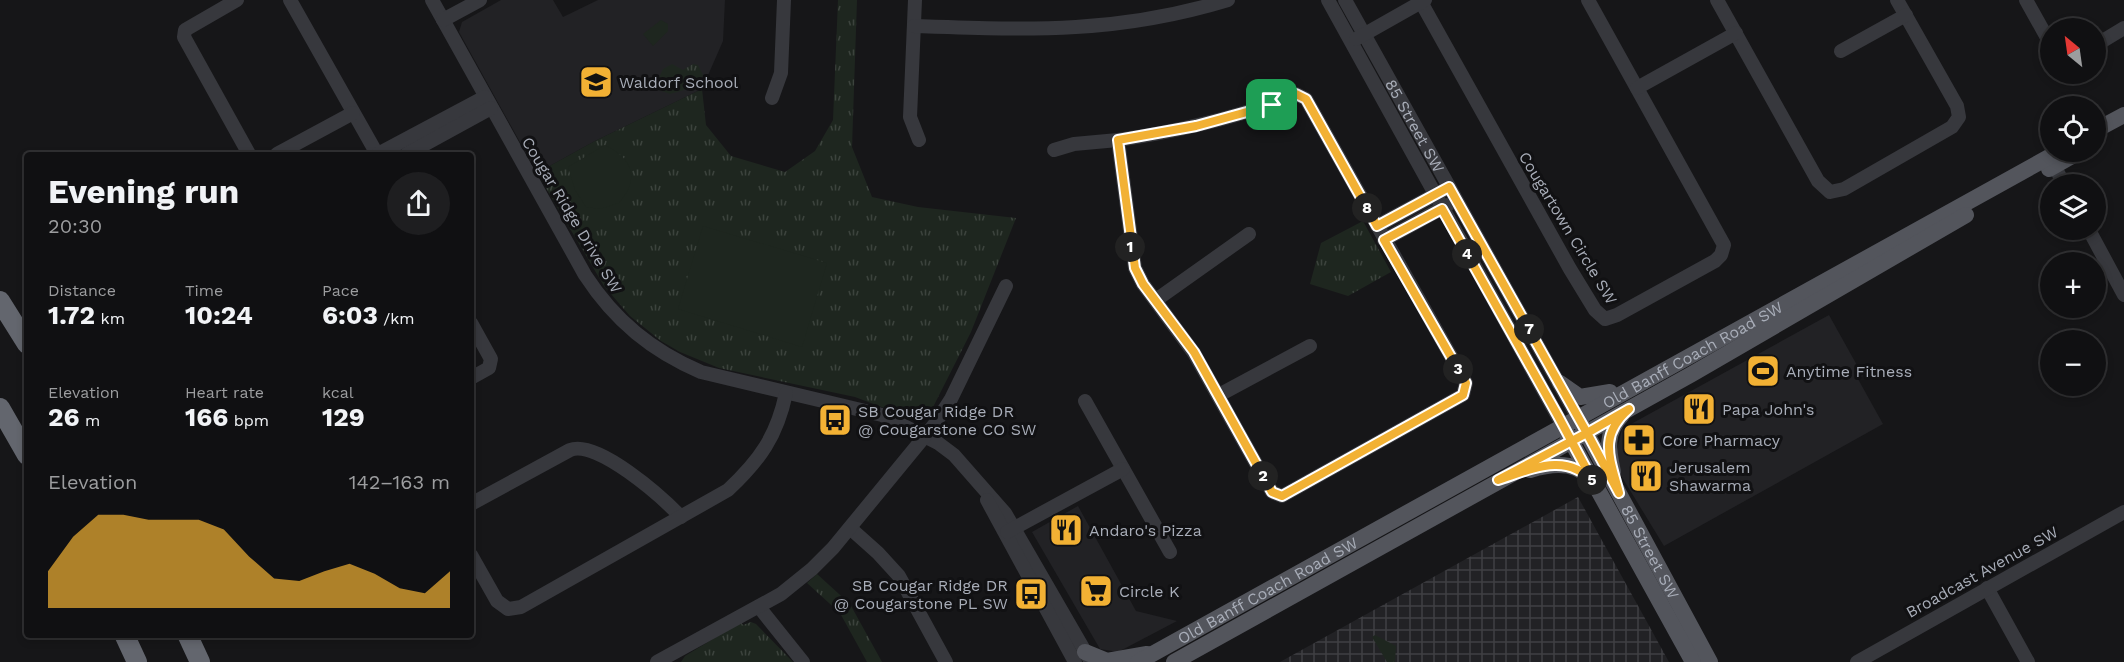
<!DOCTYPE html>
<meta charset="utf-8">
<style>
body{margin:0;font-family:"Work Sans",sans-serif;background:#1e1e20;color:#f1f3f6;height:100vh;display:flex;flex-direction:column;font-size:22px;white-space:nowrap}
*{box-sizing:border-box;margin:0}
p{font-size:20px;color:#9c9d9f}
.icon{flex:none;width:33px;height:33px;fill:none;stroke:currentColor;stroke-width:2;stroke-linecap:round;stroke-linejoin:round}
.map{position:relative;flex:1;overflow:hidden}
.details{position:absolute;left:24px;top:152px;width:450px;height:486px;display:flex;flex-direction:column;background:#101012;border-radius:6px;box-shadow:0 3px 9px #0003,0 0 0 2px #303032}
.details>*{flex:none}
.needle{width:39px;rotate:331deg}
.controls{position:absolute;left:2040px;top:18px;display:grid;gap:12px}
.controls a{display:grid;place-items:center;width:66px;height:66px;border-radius:50%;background:#101012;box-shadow:0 3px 9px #0003,0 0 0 2px #303032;font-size:30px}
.pin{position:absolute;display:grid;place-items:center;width:51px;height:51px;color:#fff;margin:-26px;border-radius:12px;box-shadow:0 3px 9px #0006}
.km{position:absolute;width:30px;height:30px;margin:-15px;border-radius:50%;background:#222;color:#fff;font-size:16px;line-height:30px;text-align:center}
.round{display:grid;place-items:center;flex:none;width:63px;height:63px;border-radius:32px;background:#1e1e20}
.overview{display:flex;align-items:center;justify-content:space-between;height:102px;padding:0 24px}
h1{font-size:33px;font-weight:700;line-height:45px}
.stats{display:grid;grid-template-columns:repeat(3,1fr);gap:9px;height:102px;padding:6px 24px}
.stats div{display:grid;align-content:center}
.stats b{font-size:26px;font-weight:700}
.stats small{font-size:16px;font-weight:400}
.stats p{font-size:16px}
.chart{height:168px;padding:12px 24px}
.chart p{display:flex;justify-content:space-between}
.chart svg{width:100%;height:108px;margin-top:6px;fill:#f2b134;opacity:.7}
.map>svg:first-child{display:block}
.built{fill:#222225}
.industrial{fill:url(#industrial-grid)}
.grass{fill:url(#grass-tufts)}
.forest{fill:url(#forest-firs)}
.pitch{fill:#1e261f}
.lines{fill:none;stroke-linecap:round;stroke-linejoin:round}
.minor{stroke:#37383d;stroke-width:14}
.major{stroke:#53555c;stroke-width:16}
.highway{stroke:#63666e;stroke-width:20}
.route-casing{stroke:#fff;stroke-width:12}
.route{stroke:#f2b134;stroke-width:8}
.labels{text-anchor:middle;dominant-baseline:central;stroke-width:6;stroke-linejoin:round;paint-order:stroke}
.poi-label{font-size:16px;fill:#a8adb8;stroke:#111113;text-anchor:start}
.street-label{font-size:16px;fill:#a8adb8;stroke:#111113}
</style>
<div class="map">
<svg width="2124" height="662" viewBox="0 0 2124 662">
<defs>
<pattern id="industrial-grid" width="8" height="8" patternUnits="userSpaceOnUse" patternTransform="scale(1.5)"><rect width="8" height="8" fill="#222225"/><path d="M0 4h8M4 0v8" fill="none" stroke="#3f3f43"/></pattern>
<pattern id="grass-tufts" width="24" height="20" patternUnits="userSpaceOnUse" patternTransform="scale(1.5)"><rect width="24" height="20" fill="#1e261f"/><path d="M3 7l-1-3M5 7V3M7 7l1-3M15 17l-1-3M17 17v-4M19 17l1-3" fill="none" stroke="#3c433d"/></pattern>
<pattern id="forest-firs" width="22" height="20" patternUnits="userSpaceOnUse" patternTransform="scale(1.5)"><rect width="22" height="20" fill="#1e261f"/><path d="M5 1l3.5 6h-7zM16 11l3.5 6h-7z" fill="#3c433d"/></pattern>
</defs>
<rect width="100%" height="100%" fill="#161618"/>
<path class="built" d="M 501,0 L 553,0 L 563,17 L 598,0 L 725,0 L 723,41 L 702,89 L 595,141 L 537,173 L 459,32 L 462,22 Z
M 1829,315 L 1863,376 L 1858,379 L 1883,424 L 1664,546 L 1620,474 L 1616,454 L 1622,429 Z
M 1078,506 L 1136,611 L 1177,621 L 1118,652 L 1100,649 L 1032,532 Z"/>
<path class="industrial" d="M 1578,497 L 1669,662 L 1280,662 Z"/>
<path class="grass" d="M 838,0 L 857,0 L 852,147 L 872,197 L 918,207 L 1016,218 L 971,332 L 929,415 L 919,421 L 855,397 L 719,368 L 680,352 L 661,341 L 630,316 L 604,286 L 537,173 L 595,141 L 702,89 L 706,125 L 731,156 L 785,172 L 815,151 L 833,120 Z
M 672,64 L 683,70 L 693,64 L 698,65 L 703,75 L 698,86 L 670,94 L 659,90 L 656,84 L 663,69 Z
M 1363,221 L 1391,272 L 1348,296 L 1310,284 L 1321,243 Z
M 817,574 L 850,604 L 882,662 L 867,662 L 840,613 L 807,583 Z
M 741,622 L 743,625 L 751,622 L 756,624 L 793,662 L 681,662 L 685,656 Z"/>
<path class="forest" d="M 1375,635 L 1396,646 L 1395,662 L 1387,662 L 1372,637 Z"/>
<path class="pitch" d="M 661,20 L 668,24 L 668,31 L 653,46 L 643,34 Z
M 605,145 C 633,159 640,178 619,203 L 600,209 L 586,207 L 575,190 L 568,167 Z
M 703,226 L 827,263 L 802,347 L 678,309 Z"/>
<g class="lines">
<g class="minor">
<path d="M 237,0 L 185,30 L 184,37 L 249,154"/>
<path d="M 290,0 L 377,154"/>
<path d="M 432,0 L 585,275 C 615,321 652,351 701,372 L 882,415 L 938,443 L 954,455 L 1005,513 L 1090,660"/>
<path d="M 915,0 L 910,117 L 919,140"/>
<path d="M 1328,0 L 1562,424"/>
<path id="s1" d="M 1345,0 L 1577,416"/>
<path d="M 1717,0 L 1818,181 L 1830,192 L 1844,189 L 1952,127 L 1959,117 L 1957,106 L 1897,0"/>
<path d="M 2026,0 L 2050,43"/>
<path d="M 1421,2 L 1570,269 L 1595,310 L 1605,319 L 1617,315 L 1715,261 L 1721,255 L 1724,245 L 1588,0"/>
<path d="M 443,20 L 480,0"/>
<path d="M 914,26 C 1029,30 1116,34 1228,0"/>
<path d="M 1356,39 L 1425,0"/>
<path d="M 2096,45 L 2124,28"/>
<path d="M 1841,51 L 1906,15"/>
<path d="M 1637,88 L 1736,33"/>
<path d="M 1296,94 L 1306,99 L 1466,383 L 1463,395 L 1282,496 L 1272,492 L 1194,353 L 1143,284 L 1135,268 L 1118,140 C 1179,131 1239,118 1296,94 Z"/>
<path d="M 772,98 L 781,73 L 784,0"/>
<path d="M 1054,150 L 1074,144 L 1118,140"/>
<path d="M 277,154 L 353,113"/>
<path d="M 378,154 L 485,97"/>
<path d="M 407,154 L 491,108"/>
<path d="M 2050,158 L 2064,184"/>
<path d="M 1377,226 L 1442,191"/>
<path d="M 2089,230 L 2124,295"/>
<path d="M 1384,240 L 1448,205"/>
<path d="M 1156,300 L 1249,234"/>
<path d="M 471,323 L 491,359 L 489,368 L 471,378"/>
<path d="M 1219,395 L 1310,346"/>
<path d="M 1085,401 L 1170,552"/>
<path d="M 987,500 L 1075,662"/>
<path d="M 471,504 L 570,450 C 597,439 662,497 681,517"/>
<path d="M 850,528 L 878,553 L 899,576 L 946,662"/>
<path d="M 1007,532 L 1123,469"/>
<path d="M 471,555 L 497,601 L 508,609 L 521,607 L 728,490 C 760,460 777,436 786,393"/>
<path d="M 1987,588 L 2028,662"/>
<path d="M 759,607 L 803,662"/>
<path d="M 657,662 L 781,594 L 812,569 L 833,548 L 934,425 L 951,399 L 1006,286"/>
<path d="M 1857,662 L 2124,512"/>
</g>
<g class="major">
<path d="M 2096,130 L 2124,115"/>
<path d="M 2049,169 L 2079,152"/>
<path d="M 1560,383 L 1580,397 L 1610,392"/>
<path id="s2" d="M 1582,425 L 1710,662"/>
<path d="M 1566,432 L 1693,662"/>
<path d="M 1530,470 C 1550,464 1575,460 1589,478"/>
<path d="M 1613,472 C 1608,449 1605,433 1622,415"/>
<path d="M 1085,652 L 1107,661 L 1147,654"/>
<path id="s3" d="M 1138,662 L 2058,152"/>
<path d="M 1174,662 L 1692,374 L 1966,215"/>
</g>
<path class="highway" d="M 0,301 L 27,344
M 0,408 L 27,455
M 124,634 L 137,662
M 187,634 L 200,662"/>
</g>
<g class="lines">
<defs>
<path id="route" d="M 1272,105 L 1196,126 L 1118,140 L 1135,268 L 1143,284 L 1194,352 L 1272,492 L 1282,496 L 1463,395 L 1466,383 L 1384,240 L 1442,209 L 1558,416 L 1594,483 C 1567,451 1532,469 1498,480 L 1587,433 L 1619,493 C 1610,458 1598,436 1629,409 L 1587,433 L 1449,187 L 1377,226 L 1306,99 L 1296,94 L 1272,105"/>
</defs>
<use href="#route" class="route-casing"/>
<use href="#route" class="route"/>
</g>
<defs>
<symbol id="school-square" viewBox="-11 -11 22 22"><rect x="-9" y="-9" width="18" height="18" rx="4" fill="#f2b134" stroke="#111113"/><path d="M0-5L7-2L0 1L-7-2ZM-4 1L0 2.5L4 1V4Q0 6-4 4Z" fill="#111"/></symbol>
<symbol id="stadium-square" viewBox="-11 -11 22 22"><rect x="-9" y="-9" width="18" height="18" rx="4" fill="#f2b134" stroke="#111113"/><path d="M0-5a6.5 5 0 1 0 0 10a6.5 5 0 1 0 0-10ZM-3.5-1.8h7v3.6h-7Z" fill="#111"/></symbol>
<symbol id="restaurant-square" viewBox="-11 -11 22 22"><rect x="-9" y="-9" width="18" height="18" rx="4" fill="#f2b134" stroke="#111113"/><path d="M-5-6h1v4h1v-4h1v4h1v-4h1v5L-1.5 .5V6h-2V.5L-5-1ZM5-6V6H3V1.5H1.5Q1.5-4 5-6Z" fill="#111"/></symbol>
<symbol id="bus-square" viewBox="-11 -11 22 22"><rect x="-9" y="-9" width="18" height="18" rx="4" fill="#f2b134" stroke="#111113"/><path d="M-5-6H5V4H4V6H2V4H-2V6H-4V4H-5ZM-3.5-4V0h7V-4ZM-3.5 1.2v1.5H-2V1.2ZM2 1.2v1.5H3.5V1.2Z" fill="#111"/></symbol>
<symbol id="pharmacy-square" viewBox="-11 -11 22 22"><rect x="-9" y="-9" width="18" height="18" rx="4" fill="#f2b134" stroke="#111113"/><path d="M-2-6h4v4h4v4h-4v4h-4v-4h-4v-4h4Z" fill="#111"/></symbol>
<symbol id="supermarket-square" viewBox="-11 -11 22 22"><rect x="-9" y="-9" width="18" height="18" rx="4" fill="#f2b134" stroke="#111113"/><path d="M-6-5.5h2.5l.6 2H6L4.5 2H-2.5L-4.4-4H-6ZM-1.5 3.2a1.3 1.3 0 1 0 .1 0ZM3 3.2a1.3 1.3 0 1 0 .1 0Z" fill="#111"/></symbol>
</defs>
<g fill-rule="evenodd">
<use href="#school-square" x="577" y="63" width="38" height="38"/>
<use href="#stadium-square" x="1744" y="352" width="38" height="38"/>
<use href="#restaurant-square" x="1680" y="390" width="38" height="38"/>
<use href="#bus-square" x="816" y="401" width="38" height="38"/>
<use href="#pharmacy-square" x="1620" y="421" width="38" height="38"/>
<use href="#restaurant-square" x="1627" y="457" width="38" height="38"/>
<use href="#restaurant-square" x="1047" y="511" width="38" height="38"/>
<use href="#supermarket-square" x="1077" y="572" width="38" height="38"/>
<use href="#bus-square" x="1012" y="575" width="38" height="38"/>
</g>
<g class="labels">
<g class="poi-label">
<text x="619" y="82">Waldorf School</text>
<text x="1786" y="371">Anytime Fitness</text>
<text x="1722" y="409">Papa John's</text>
<text x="858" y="411">SB Cougar Ridge DR<tspan x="858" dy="18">@ Cougarstone CO SW</tspan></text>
<text x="1662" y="440">Core Pharmacy</text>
<text x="1669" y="467">Jerusalem<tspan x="1669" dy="18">Shawarma</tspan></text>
<text x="1089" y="530">Andaro's Pizza</text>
<text x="1008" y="585" text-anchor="end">SB Cougar Ridge DR<tspan x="1008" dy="18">@ Cougarstone PL SW</tspan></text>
<text x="1119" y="591">Circle K</text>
</g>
<g class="street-label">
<text stroke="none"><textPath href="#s1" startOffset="144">85 Street SW</textPath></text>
<text transform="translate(572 215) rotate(59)">Cougar Ridge Drive SW</text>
<text transform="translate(1568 228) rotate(59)">Cougartown Circle SW</text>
<text stroke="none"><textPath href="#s3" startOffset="634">Old Banff Coach Road SW</textPath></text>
<text stroke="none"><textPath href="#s2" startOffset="144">85 Street SW</textPath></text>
<text transform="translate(1982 572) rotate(-29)">Broadcast Avenue SW</text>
<text stroke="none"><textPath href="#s3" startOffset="148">Old Banff Coach Road SW</textPath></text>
</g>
</g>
</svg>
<div class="controls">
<a><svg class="needle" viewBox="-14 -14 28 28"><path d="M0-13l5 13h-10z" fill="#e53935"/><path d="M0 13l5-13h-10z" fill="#9c9d9f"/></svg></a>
<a><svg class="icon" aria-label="locate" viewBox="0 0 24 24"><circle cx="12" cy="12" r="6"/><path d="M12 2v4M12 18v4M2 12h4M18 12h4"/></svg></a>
<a><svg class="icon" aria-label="layers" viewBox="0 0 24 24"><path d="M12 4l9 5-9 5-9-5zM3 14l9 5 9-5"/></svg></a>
<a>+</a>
<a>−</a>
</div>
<div class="pin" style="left:1272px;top:105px;background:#1e9e55"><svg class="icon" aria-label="arrive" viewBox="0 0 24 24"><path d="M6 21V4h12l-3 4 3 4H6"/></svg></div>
<b class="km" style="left:1130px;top:247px">1</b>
<b class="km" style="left:1263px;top:476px">2</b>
<b class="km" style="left:1458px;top:369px">3</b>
<b class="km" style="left:1467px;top:254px">4</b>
<b class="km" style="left:1592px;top:480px">5</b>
<b class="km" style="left:1529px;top:329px">7</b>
<b class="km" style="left:1367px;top:208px">8</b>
<section class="details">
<div class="overview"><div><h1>Evening run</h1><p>20:30</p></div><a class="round"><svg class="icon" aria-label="share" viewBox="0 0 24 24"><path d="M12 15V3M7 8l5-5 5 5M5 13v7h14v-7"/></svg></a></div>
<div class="stats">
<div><p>Distance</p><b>1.72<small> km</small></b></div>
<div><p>Time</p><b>10:24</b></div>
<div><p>Pace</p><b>6:03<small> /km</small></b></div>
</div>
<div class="stats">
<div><p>Elevation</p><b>26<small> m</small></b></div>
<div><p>Heart rate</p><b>166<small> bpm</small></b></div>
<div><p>kcal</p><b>129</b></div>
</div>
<div class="chart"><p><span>Elevation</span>142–163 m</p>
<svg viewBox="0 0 160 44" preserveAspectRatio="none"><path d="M0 44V29L10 15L20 6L30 6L40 8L50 8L60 8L70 12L80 23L90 32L100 33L110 29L120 26L130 30L140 36L150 38L160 29V44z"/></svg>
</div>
</section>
</div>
